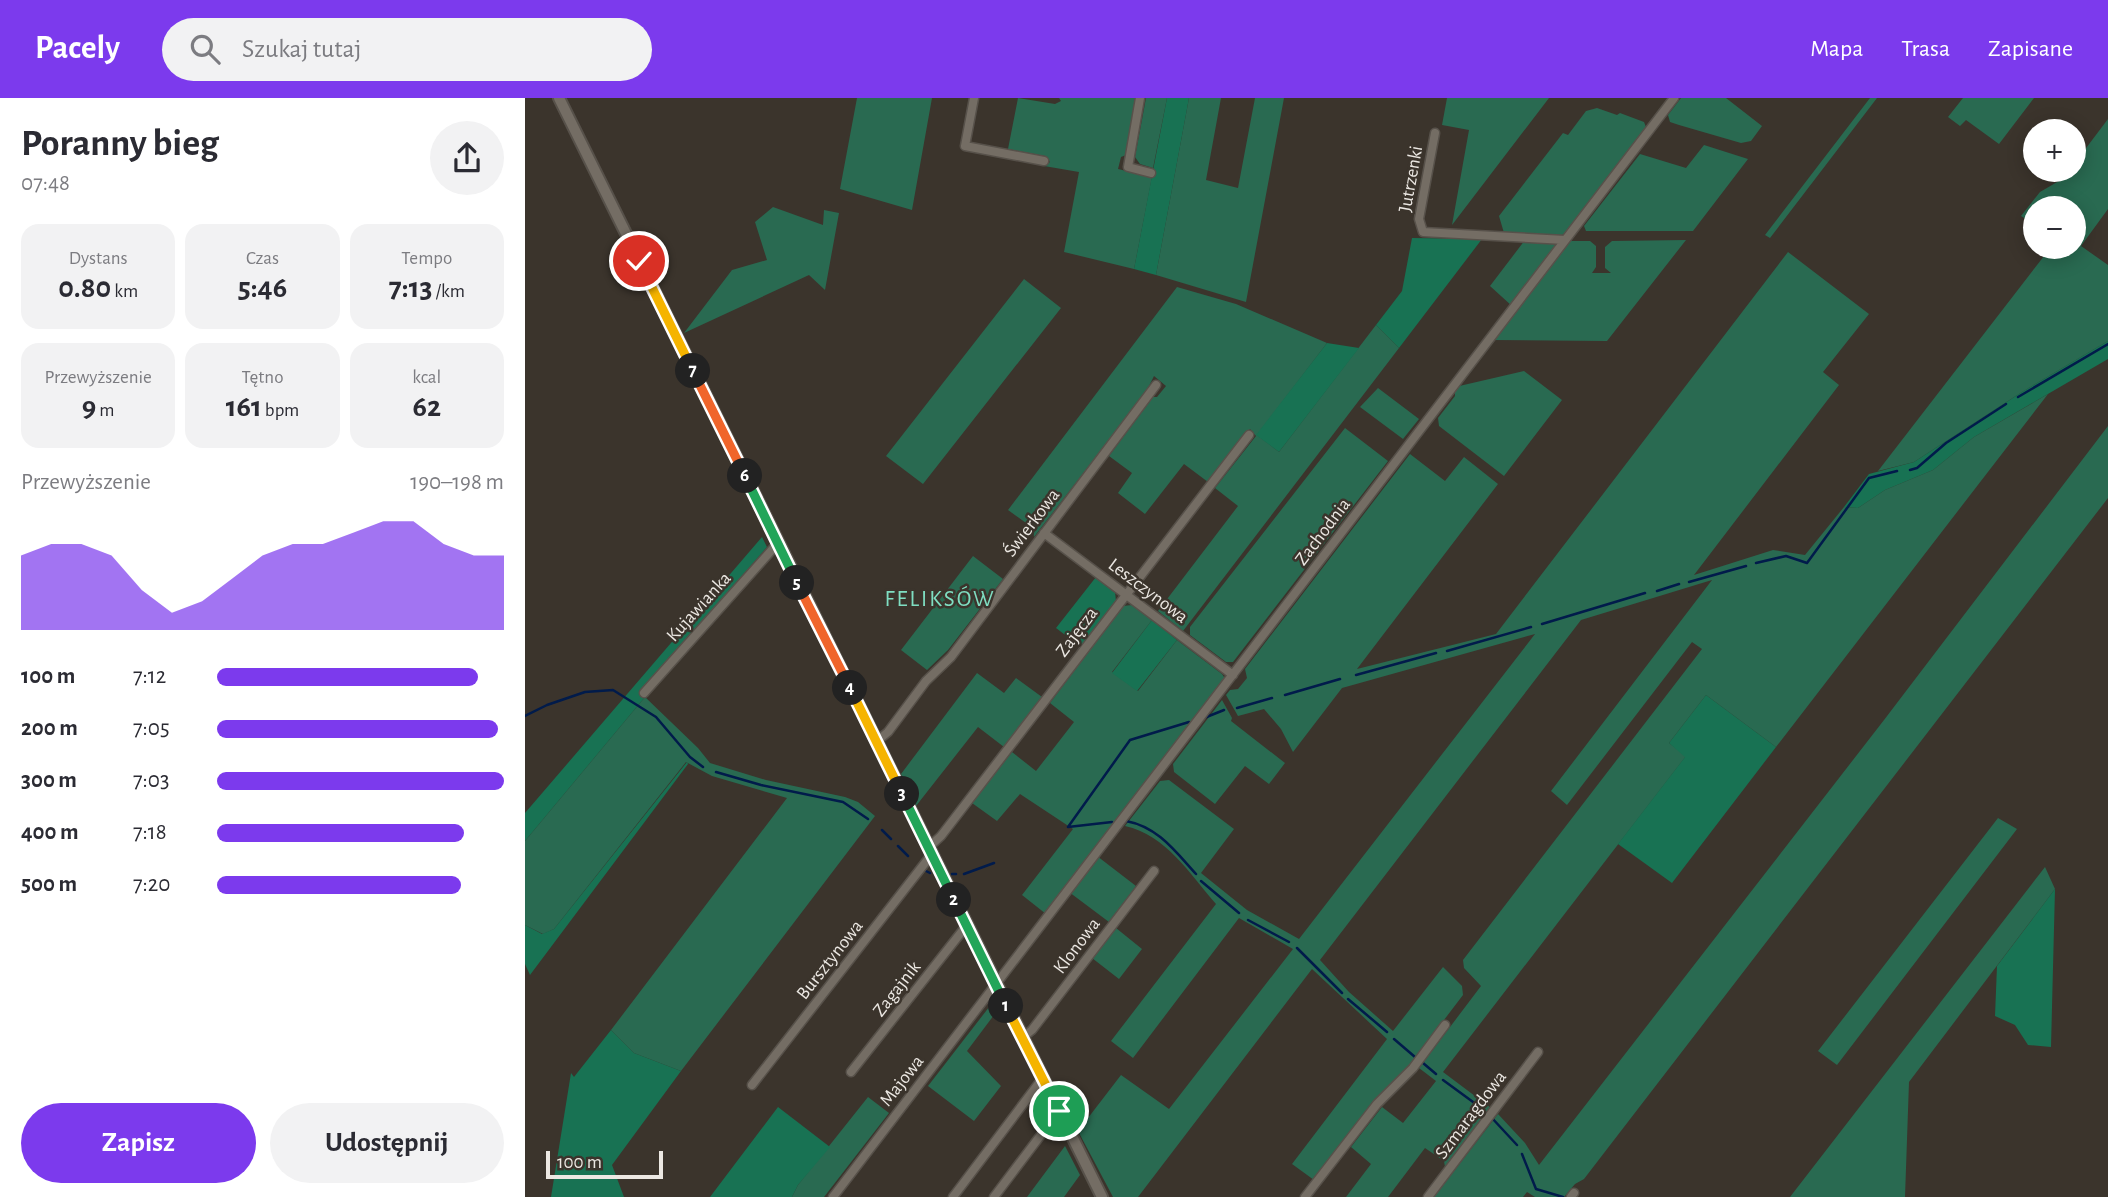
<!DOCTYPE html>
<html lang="pl">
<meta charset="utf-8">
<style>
body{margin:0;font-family:"Alegreya Sans",sans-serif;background:#f2f2f3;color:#2b2b33;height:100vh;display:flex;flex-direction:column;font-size:26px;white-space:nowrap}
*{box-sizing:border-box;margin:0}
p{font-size:23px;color:#7c7c81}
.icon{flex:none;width:38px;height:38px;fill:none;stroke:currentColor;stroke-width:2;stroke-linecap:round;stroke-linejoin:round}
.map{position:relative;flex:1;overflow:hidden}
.side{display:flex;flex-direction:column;background:#fff;width:525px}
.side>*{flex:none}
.tools{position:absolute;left:1498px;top:21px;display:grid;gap:14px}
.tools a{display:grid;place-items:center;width:63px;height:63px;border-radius:50%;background:#fff;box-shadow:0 4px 18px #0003;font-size:35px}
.scale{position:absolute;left:21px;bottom:18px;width:117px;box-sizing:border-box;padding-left:7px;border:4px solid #ece8e3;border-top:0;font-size:19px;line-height:24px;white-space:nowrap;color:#ece8e3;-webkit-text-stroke:5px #3b342c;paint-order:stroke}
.pin{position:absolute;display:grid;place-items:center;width:60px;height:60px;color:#fff;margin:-30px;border:4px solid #fff;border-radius:50%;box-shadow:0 2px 7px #0007}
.km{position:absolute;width:35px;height:35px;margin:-18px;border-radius:50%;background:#222;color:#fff;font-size:19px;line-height:35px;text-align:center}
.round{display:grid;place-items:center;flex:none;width:74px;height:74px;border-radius:37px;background:#f2f2f3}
.overview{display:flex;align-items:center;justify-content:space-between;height:119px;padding:0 21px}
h1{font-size:38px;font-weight:700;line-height:52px}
.stats{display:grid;grid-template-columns:repeat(3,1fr);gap:10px;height:119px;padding:7px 21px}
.stats div{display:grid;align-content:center;border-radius:18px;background:#f2f2f3;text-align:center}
.stats b{font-size:30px;font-weight:700}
.stats small{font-size:19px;font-weight:400}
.stats p{font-size:19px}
.chart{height:196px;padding:14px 21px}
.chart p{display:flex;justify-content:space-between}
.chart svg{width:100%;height:126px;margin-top:7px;fill:#7c3aed;opacity:.7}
.cta{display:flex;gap:14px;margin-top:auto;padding:14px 21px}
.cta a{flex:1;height:80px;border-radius:42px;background:#7c3aed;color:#fff;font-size:28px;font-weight:700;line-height:80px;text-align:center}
.cta a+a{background:#f2f2f3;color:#2b2b33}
ul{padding:0 21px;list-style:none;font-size:23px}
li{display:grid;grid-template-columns:112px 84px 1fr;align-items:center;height:52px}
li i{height:18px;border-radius:9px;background:#7c3aed}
header{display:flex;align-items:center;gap:42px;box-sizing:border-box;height:98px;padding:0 35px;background:#7c3aed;color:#fff}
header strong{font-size:33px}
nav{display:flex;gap:38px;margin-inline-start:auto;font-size:24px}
.search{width:490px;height:63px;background:#f2f2f3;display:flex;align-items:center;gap:18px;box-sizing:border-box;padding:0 24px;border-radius:38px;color:#7c7c81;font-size:26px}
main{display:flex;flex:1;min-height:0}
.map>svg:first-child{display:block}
.green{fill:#296a51}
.forest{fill:#187253}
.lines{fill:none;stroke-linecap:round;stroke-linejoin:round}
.stream{stroke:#011b4b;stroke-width:2.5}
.street-casing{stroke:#57514a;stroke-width:11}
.secondary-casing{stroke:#57514a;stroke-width:14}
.street{stroke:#746d64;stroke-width:8}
.secondary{stroke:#746d64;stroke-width:10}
.split-1-casing{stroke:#fff;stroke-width:14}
.split-2-casing{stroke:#fff;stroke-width:14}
.split-3-casing{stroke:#fff;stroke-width:14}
.split-4-casing{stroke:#fff;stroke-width:14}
.split-5-casing{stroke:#fff;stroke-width:14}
.split-6-casing{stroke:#fff;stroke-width:14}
.split-7-casing{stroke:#fff;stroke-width:14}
.split-8-casing{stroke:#fff;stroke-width:14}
.split-1{stroke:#f5b400;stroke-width:9}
.split-2{stroke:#22a559;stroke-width:9}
.split-3{stroke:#22a559;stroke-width:9}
.split-4{stroke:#f5b400;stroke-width:9}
.split-5{stroke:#f0652b;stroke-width:9}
.split-6{stroke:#22a559;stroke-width:9}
.split-7{stroke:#f0652b;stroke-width:9}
.split-8{stroke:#f5b400;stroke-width:9}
.labels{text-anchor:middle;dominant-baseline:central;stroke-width:5;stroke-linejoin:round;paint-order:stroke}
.street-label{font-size:19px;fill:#ece8e3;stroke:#3b342c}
.quarter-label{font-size:23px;letter-spacing:2px;fill:#7fdec2;stroke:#3b342c}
</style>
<header>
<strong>Pacely</strong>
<div class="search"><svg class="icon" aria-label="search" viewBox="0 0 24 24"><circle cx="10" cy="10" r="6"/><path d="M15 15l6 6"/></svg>Szukaj tutaj</div>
<nav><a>Mapa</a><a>Trasa</a><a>Zapisane</a></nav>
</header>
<main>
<section class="side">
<div class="overview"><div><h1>Poranny bieg</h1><p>07:48</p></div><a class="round"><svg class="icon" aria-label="share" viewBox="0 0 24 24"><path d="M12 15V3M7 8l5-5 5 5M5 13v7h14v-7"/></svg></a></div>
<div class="stats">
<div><p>Dystans</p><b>0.80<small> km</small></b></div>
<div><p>Czas</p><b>5:46</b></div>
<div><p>Tempo</p><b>7:13<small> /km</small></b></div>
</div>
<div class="stats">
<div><p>Przewyższenie</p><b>9<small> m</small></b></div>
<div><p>Tętno</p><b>161<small> bpm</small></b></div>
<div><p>kcal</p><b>62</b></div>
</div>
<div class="chart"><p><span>Przewyższenie</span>190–198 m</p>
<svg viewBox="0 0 160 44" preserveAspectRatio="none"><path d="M0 44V18L10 14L20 14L30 18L40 30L50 38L60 34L70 26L80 18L90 14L100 14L110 10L120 6L130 6L140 14L150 18L160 18V44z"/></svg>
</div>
<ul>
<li><b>100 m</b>7:12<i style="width:91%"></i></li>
<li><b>200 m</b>7:05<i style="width:98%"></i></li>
<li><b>300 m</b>7:03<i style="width:100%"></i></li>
<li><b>400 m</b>7:18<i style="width:86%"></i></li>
<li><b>500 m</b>7:20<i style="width:85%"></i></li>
</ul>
<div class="cta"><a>Zapisz</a><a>Udostępnij</a></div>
</section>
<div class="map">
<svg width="1583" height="1099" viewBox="0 0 1583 1099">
<rect width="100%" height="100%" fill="#3b342c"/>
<path class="green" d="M 332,0 L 407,0 L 387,112 L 315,91 Z
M 493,0 L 530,6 L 536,3 L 534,0 L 612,0 L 601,57 L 596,59 L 593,71 L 627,79 L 609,171 L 539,154 L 554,74 L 519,68 L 525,64 L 520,58 L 483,51 Z
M 621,0 L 642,0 L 628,70 L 615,66 L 610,59 Z
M 664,0 L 696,0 L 681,82 L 713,90 L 730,0 L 759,0 L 721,204 L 631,177 Z
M 922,0 L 1024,0 L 927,127 L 944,32 L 917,27 Z
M 1156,0 L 1201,0 L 1237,28 L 1226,43 L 1216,45 L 1154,27 L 1145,24 L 1143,17 Z
M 1345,0 L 1352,0 L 1245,140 L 1240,137 Z
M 1438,0 L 1509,0 L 1474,46 L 1441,22 L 1435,28 L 1423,19 Z
M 1072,10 L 1092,17 L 1095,15 L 1119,24 L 1121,29 L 1040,135 L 1036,138 L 979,135 L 974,118 L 1038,35 L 1043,37 L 1061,13 Z
M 1583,21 L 1583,111 L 1556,148 L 1583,167 L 1583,243 L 1497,294 L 1389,364 L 1353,373 L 1526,149 L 1549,149 L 1549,110 L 1510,110 L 1510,127 L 1496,118 L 1515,94 L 1539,80 L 1545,72 L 1549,72 L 1549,66 Z
M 1179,47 L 1223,61 L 1168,133 L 1061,133 L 1059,128 L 1115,56 L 1161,70 Z
M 248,109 L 298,127 L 299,112 L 314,115 L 300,192 L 284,177 L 159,235 L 207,172 L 242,162 L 230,124 Z
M 1000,142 L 1031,144 L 1032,149 L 987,208 L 965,188 Z
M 1161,142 L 1082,243 L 967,242 L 1042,143 L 1065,143 L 1071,148 L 1071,169 L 1067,175 L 1086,175 L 1080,170 L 1080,149 L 1087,143 Z
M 1263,154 L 1344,216 L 1298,274 L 1314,287 L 1169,477 L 1248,452 L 1280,457 L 1319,409 L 1333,410 L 1360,392 L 1408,372 L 1449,339 L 1523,296 L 1251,649 L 1181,597 L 1144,645 L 1161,658 L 918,974 L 966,1010 L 920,1069 L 919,1063 L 900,1050 L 863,1099 L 821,1099 L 846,1066 L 826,1049 L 857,1009 L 878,1025 L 911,983 L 894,970 L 956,888 L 939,870 L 938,862 L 1177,551 L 1167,544 L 1042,707 L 1026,693 L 1187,482 L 1056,522 L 795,862 L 824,894 L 868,933 L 918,869 L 937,888 L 938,897 L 887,964 L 849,1003 L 789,1082 L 767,1066 L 862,941 L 787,871 L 613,1099 L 588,1099 L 553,1033 L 596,977 L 644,1011 L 768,851 L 714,820 L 608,960 L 586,943 L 691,806 C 665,776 641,737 600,728 L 635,683 L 644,682 L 709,731 L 676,775 L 722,812 L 774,841 L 1010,536 L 817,590 L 768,654 L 756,631 L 739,611 L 713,618 L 701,597 L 705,592 L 713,591 L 722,580 L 720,571 L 885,356 L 920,383 L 939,359 L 973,386 L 832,571 L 971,536 Z
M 499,181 L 536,210 L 398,386 L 361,358 Z
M 652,189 L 711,206 L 802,245 L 732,337 L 754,354 L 851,227 L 874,250 L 658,533 L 633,513 L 713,408 L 690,390 L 731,338 L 725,331 L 683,384 L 659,366 L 620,416 L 593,395 L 607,375 L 584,358 L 628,299 L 632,299 L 641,288 L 629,278 L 621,294 L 509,439 L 508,430 L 483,412 Z
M 999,273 L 1037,302 L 979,378 L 914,328 L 913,320 L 930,298 L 930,289 Z
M 853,290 L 894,321 L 878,341 L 835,309 Z
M 1583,328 L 1583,400 L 1059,1081 L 1050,1086 L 1039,1099 L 1010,1099 L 1002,1094 L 998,1099 L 909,1099 L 973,1016 L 1000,1045 L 1014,1067 L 1359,622 Z
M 820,330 L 863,363 L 708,564 L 701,564 L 665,537 L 665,529 Z
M 448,458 L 478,481 L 423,552 L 402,572 L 376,552 Z
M 607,507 L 627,522 L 587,574 L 613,593 L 652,542 L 697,576 L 701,582 L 521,816 L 497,797 L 548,731 L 495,696 L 472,723 L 447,705 L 487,654 L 511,673 L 549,624 L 525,605 L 598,508 Z
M 452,575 L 479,595 L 491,580 L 517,599 L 479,649 L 453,629 L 391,708 L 376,676 Z
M 120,599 L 173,650 L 185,665 L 241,682 L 320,699 L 333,704 L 350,718 L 156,973 L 109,955 L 86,932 L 262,700 L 187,678 L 161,664 L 29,831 L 18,836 L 0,827 L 0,743 Z
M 697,602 L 707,620 L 706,623 L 760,665 L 744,686 L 720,668 L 690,706 L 649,674 L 648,666 Z
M 1473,720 L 1492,731 L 1312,967 L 1293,953 Z
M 572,758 L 611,788 L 584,824 L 544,794 Z
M 1520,769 L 1530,791 L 1384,984 L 1380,1099 L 1265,1099 Z
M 591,830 L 617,851 L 594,881 L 567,860 Z
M 468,904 L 472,913 L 442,953 L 476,988 L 449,1023 L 403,988 Z
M 343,999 L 364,1015 L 299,1099 L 267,1099 L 273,1087 Z
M 540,1048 L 555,1077 L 539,1099 L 502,1099 Z"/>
<path class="forest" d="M 642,0 L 664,0 L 631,177 L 609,171 Z
M 887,140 L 957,141 L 874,250 L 851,227 L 877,193 Z
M 1583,243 L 1583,261 L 1449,339 L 1408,372 L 1360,392 L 1333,410 L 1319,409 L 1344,376 L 1389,364 L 1497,294 Z
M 802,245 L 834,250 L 754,354 L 731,337 Z
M 237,439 L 242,449 L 116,594 L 120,599 L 0,743 L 0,715 Z
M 571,479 L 590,494 L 591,503 L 556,549 L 531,530 Z
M 627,522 L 652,542 L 612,593 L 587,575 Z
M 1181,597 L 1251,649 L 1147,785 L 1093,746 L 1160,659 L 1144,645 Z
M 162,664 L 163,666 L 5,877 L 0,866 L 0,827 L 17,836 L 29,831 Z
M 1530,791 L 1526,949 L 1503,947 L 1490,927 L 1470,918 L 1472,868 Z
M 86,932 L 109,955 L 156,973 L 87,1067 L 99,1099 L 26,1099 L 46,975 L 49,979 Z
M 253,1009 L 305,1049 L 273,1087 L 267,1099 L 185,1099 Z"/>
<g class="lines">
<path class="stream" d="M 1493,299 L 1583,246
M 1385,372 L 1392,370 L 1421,345 L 1481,306
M 1231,465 L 1261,458 L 1282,465 L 1344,380 L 1372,373
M 1164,484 L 1221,468
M 1132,493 L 1154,486
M 1017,526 L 1120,495
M 922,553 L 1006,529
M 831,577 L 911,555
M 760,597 L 815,581
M 712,610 L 747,600
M 0,618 L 22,607 L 60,594 L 88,592 L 131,619 L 165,659 L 178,669
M 679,620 L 699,612
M 191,674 L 236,687 L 318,704 L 343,721
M 601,723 C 633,729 650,753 671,776
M 543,729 L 605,642 L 664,624
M 543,729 L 587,724
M 357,732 L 366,741
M 373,748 L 383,758
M 401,773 L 405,775
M 427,776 L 431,776
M 439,776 L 469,765
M 676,783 L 714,815
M 723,822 L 764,844
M 772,850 L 817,895
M 823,901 L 862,934
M 869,941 L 890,959
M 898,965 L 911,976
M 918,982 L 959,1012
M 966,1019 L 992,1047
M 997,1056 L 1011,1091 L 1038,1099"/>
<defs>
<path id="street" d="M 449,0 L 440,48 L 519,63
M 615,0 L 603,69 L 626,75
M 910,35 L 894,121 L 898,134 L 1040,142
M 519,435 L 708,577
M 119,595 L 253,445
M 352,643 L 363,634 L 401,583 L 426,559 L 631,287
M 404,749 L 416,738 L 724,337
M 497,940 L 507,932 L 629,773
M 326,974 L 442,827
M 227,987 L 407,756
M 308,1099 L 1149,0
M 428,1099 L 517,981
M 469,1099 L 534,1013
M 780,1099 L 852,1006 L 888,970 L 920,927
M 903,1099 L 1013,954
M 1046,1099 L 1049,1095"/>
<path id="secondary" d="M 34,0 L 577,1099"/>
</defs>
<use href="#street" class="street-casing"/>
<use href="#secondary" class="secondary-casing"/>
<use href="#street" class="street"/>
<use href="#secondary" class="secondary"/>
</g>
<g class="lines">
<defs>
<path id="split-1" d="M 481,908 L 534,1013"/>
<path id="split-2" d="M 429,802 L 481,908"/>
<path id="split-3" d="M 377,696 L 429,802"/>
<path id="split-4" d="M 325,590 L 377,696"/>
<path id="split-5" d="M 272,485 L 325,590"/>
<path id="split-6" d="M 220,378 L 272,485"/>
<path id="split-7" d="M 168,273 L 220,378"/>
<path id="split-8" d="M 114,163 L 168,273"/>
</defs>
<use href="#split-1" class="split-1-casing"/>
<use href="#split-2" class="split-2-casing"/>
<use href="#split-3" class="split-3-casing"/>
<use href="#split-4" class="split-4-casing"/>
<use href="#split-5" class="split-5-casing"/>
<use href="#split-6" class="split-6-casing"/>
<use href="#split-7" class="split-7-casing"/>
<use href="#split-8" class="split-8-casing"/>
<use href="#split-1" class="split-1"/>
<use href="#split-2" class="split-2"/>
<use href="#split-3" class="split-3"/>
<use href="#split-4" class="split-4"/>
<use href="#split-5" class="split-5"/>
<use href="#split-6" class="split-6"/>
<use href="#split-7" class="split-7"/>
<use href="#split-8" class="split-8"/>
</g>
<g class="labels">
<g class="street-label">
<text transform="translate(886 81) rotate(-80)">Jutrzenki</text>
<text transform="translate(507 425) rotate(-53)">Świerkowa</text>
<text transform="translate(798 434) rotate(-53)">Zachodnia</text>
<text transform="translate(623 493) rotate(37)">Leszczynowa</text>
<text transform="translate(174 509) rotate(-48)">Kujawianka</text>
<text transform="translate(552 534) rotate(-53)">Zajęcza</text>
<text transform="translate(552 848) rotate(-53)">Klonowa</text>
<text transform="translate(305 862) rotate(-52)">Bursztynowa</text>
<text transform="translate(372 891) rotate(-52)">Zagajnik</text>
<text transform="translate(377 983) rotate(-52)">Majowa</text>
<text transform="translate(946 1017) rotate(-53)">Szmaragdowa</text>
</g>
<g class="quarter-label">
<text x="415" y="501">FELIKSÓW</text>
</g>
</g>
</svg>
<div class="tools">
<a>+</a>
<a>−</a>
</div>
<div class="scale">100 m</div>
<div class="pin" style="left:534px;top:1013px;background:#1e9e55"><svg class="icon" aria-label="arrive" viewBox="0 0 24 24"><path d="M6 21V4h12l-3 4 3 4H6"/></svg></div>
<div class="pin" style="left:114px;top:163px;background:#d93025"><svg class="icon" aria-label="check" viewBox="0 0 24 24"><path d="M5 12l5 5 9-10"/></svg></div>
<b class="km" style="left:481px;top:908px">1</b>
<b class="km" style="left:429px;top:802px">2</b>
<b class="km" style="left:377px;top:696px">3</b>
<b class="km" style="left:325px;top:590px">4</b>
<b class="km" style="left:272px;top:485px">5</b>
<b class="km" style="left:220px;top:378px">6</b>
<b class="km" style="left:168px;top:273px">7</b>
</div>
</main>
